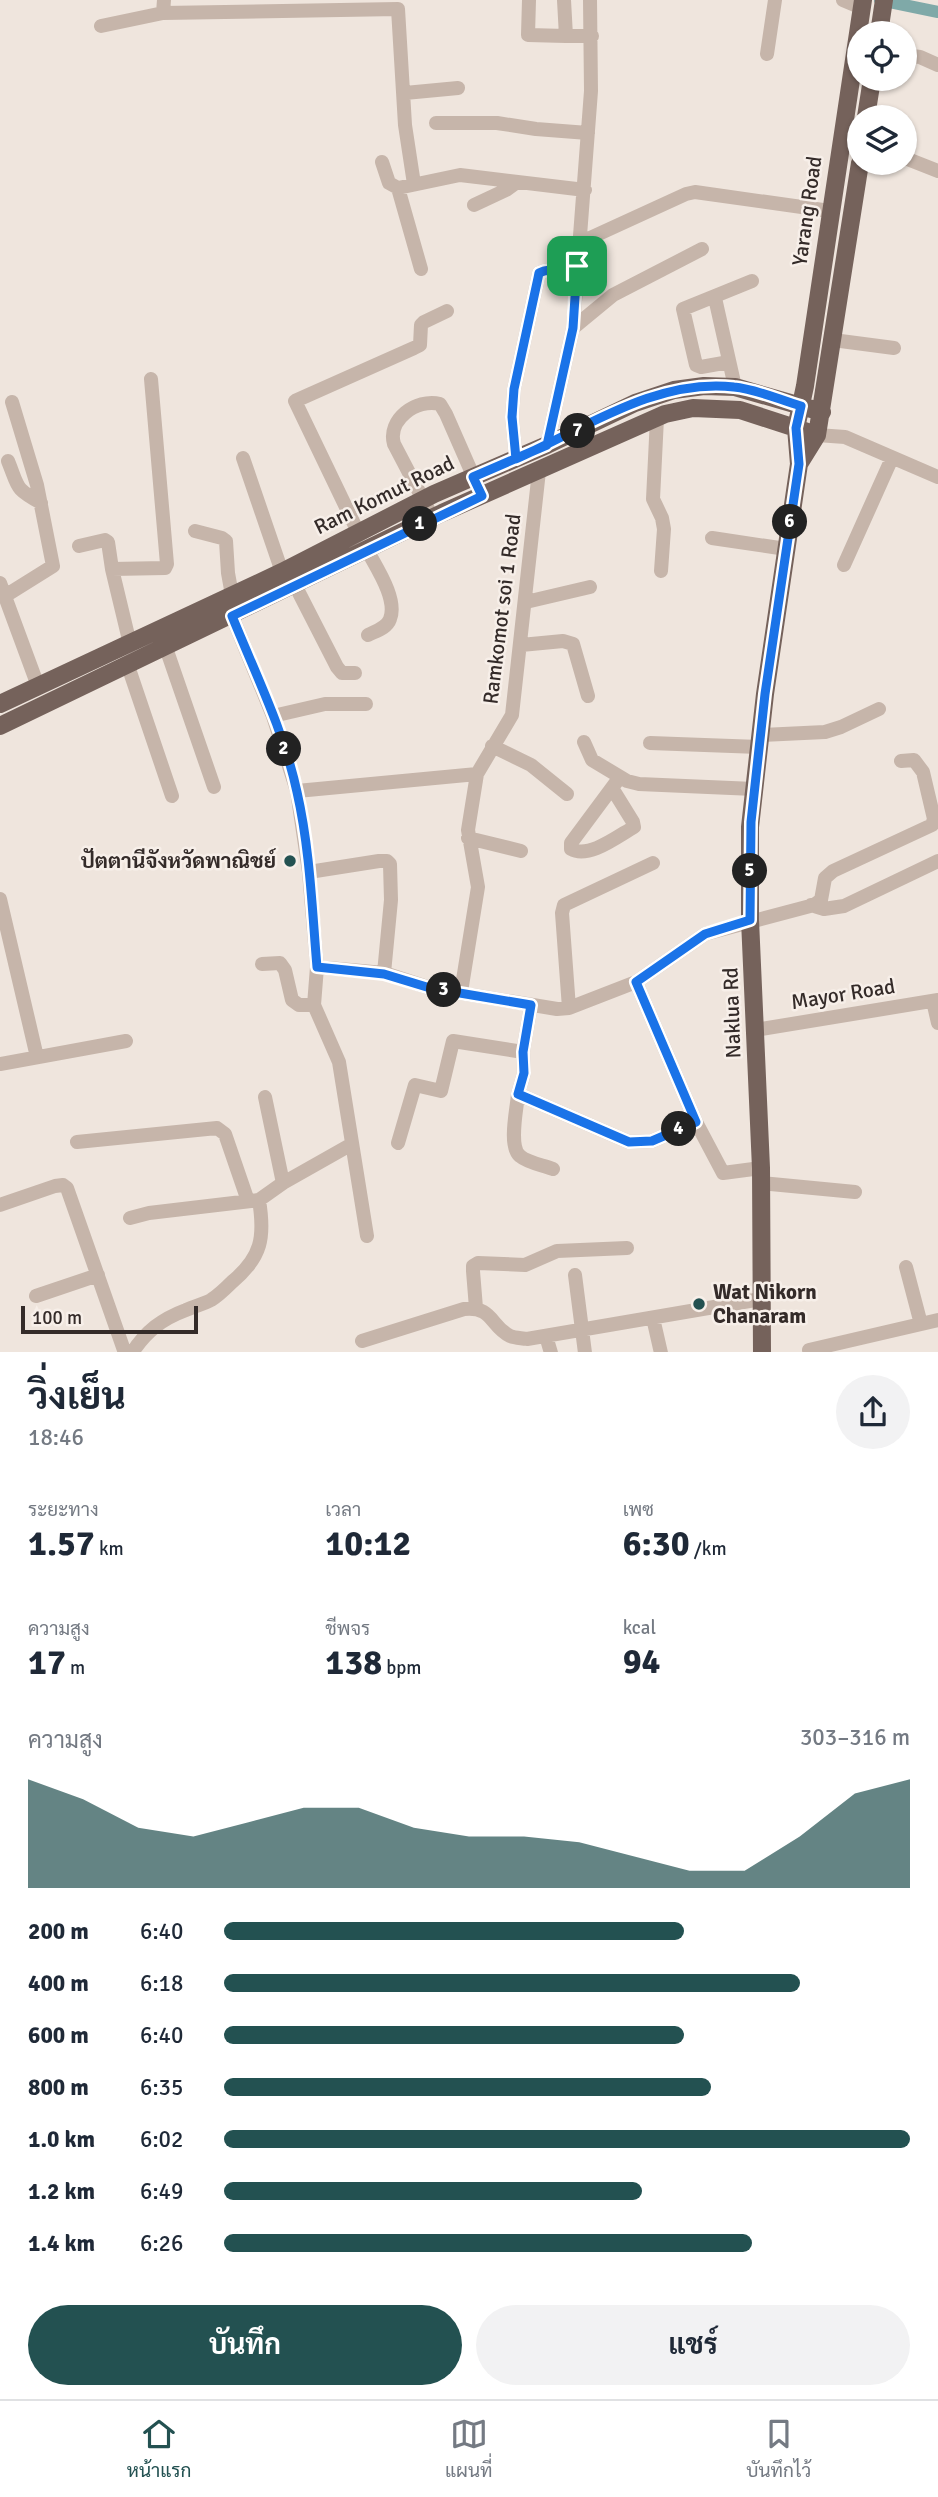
<!DOCTYPE html>
<html lang="th">
<meta charset="utf-8">
<style>
body{margin:0;font-family:Signika,Sarabun,sans-serif;background:#f2f2f3;color:#1f2937;height:100vh;display:flex;flex-direction:column;font-size:26px;white-space:nowrap}
*{box-sizing:border-box;margin:0}
p{font-size:23px;color:#747a83}
.icon{flex:none;width:38px;height:38px;fill:none;stroke:currentColor;stroke-width:2;stroke-linecap:round;stroke-linejoin:round}
.map{position:relative;height:1352px;overflow:hidden}
.details{display:flex;flex-direction:column;background:#fff;flex:1}
.details>*{flex:none}
.tools{position:absolute;left:847px;top:21px;display:grid;gap:14px}
.tools a{display:grid;place-items:center;width:70px;height:70px;border-radius:50%;background:#fff;box-shadow:0 2px 5px #0004;font-size:35px}
.scale{position:absolute;left:21px;bottom:18px;width:177px;box-sizing:border-box;padding-left:7px;border:4px solid #342b29;border-top:0;font-size:19px;line-height:24px;white-space:nowrap;color:#342b29;-webkit-text-stroke:5px #f7efe9;paint-order:stroke}
.pin{position:absolute;display:grid;place-items:center;width:60px;height:60px;color:#fff;margin:-30px;border-radius:14px;box-shadow:0 4px 10px #0006}
.km{position:absolute;width:35px;height:35px;margin:-18px;border-radius:50%;background:#222;color:#fff;font-size:19px;line-height:35px;text-align:center}
.round{display:grid;place-items:center;flex:none;width:74px;height:74px;border-radius:37px;background:#f2f2f3}
.head{display:flex;align-items:center;justify-content:space-between;height:119px;padding:0 28px}
h1{font-size:38px;font-weight:700;line-height:52px}
.figures{display:grid;grid-template-columns:repeat(3,1fr);gap:10px;height:119px;padding:7px 28px}
.figures div{display:grid;align-content:center}
.figures b{font-size:35px;font-weight:700}
.figures small{font-size:19px;font-weight:400}
.figures p{font-size:19px}
.chart{height:196px;padding:14px 28px}
.chart p{display:flex;justify-content:space-between}
.chart svg{width:100%;height:126px;margin-top:7px;fill:#235151;opacity:.7}
.button{display:flex;gap:14px;margin-top:auto;padding:14px 28px}
.button a{flex:1;height:80px;border-radius:42px;background:#235151;color:#fff;font-size:28px;font-weight:700;line-height:80px;text-align:center}
.button a+a{background:#f2f2f3;color:#1f2937}
ul{padding:0 28px;list-style:none;font-size:23px}
li{display:grid;grid-template-columns:112px 84px 1fr;align-items:center;height:52px}
li i{height:18px;border-radius:9px;background:#235151}
.tab-bar{display:flex;justify-content:space-around;align-items:center;height:98px;border-top:2px solid #e0e1e3;background:#fff;font-size:19px;color:#747a83}
.tab-bar a{display:grid;justify-items:center;gap:4px}
.tab-bar .active{color:#235151}
.map>svg:first-child{display:block}
.lines{fill:none;stroke-linecap:round;stroke-linejoin:round}
.canal{stroke:#7fa9a8;stroke-width:12}
.minor{stroke:#c6b5aa;stroke-width:14}
.major{stroke:#75625b;stroke-width:18}
.route-casing{stroke:#fff;stroke-width:14}
.route{stroke:#1a73e8;stroke-width:9}
.poi-dot{fill:#235151;stroke:#f7efe9;stroke-width:2.5}
.labels{text-anchor:middle;dominant-baseline:central;stroke-width:5;stroke-linejoin:round;paint-order:stroke}
.street-label{font-size:21px;fill:#342b29;stroke:#f7efe9}
.poi-label{font-size:21px;font-weight:bold;fill:#342b29;stroke:#f7efe9;text-anchor:end}
</style>
<div class="map">
<svg width="938" height="1353" viewBox="0 0 938 1353">
<rect width="100%" height="100%" fill="#efe5dd"/>
<g class="lines">
<path class="canal" d="M 880,0 L 938,12"/>
<path class="minor" d="M 164,0 L 163,13 L 398,9 L 405,125 L 414,184
M 529,0 L 528,35 L 566,36
M 564,0 L 566,36 L 592,36
M 843,0 L 862,8
M 101,26 L 163,13
M 767,54 L 775,0
M 905,55 L 920,57 L 938,65
M 405,93 L 458,88
M 436,123 L 497,123 L 536,129 L 588,133
M 905,158 L 938,171
M 382,162 L 389,183 L 398,188
M 474,205 L 506,190 L 517,182
M 579,243 L 686,194 L 695,192 L 830,211
M 421,269 L 398,188 L 460,175 L 585,190
M 715,298 L 735,387
M 573,328 L 613,295 L 702,249
M 833,340 L 894,348
M 729,362 L 701,367 L 696,365 L 683,309 L 752,281
M 657,418 L 653,499 L 662,518 L 664,529 L 661,571
M 817,435 L 845,437 L 938,477
M 547,445 L 573,328 L 591,91 L 590,0
M 243,458 L 282,572
M 516,459 L 512,417 L 514,389 L 538,278 L 539,273 L 544,271 L 577,266
M 8,461 C 19,488 14,488 41,503
M 428,509 L 394,444 C 387,420 416,398 440,404 L 446,414 L 482,496
M 195,531 L 222,538 L 226,541 L 228,573 L 232,595
M 358,532 L 295,401 L 414,348 L 420,345 L 421,325 L 424,322 L 447,311
M 712,538 L 786,549
M 79,546 L 105,540 L 108,542 L 112,569
M 367,550 C 376,567 398,599 390,619 C 387,628 376,631 368,635
M 844,565 L 892,458
M 0,583 L 38,686
M 295,585 L 337,667 L 342,673 L 355,673
M 5,596 L 53,566 L 37,485 L 12,402
M 526,602 L 590,587
M 232,616 L 273,716 L 297,791 L 309,872 L 317,967 L 314,1005 L 339,1062 L 367,1236
M 130,644 L 112,569 L 165,568 L 167,564 L 151,379
M 521,645 L 563,641 L 573,644 L 588,696
M 166,648 L 214,787
M 128,666 L 172,796
M 273,716 L 325,704 L 366,704
M 760,735 L 825,732 L 841,727 L 879,709
M 584,742 L 592,760 L 627,781 L 639,784 L 754,789
M 650,743 L 759,747
M 492,746 L 531,765 L 567,794
M 612,788 L 633,822 L 634,827 C 618,836 589,859 571,849 L 571,843 L 620,777
M 297,791 L 477,774
M 468,838 L 521,851
M 309,872 L 379,861 L 387,861 L 390,864 L 391,900 L 384,973
M 0,899 L 37,1057
M 811,905 L 824,909 L 844,906 L 938,861
M 262,964 L 280,963 L 285,970 L 292,1000 L 299,1005 L 314,1005
M 317,967 L 384,973 L 430,988 L 557,1009 L 569,1008 L 636,982 L 705,934 L 814,905 L 821,900 L 825,878 L 833,871 L 932,825 L 934,819 L 923,772 L 914,760 L 901,761
M 636,982 L 696,1122 L 723,1173 L 761,1168
M 461,992 L 478,887 L 468,830 L 477,774 L 512,715 L 539,471
M 933,1001 L 938,1023
M 531,1005 L 523,1052 L 524,1073 L 518,1094 L 629,1142 L 652,1141 L 696,1122
M 569,1008 L 562,913 L 564,905 L 653,863
M 755,1030 L 938,1000
M 0,1064 L 126,1041
M 518,1094 C 517,1109 508,1146 520,1156 C 528,1163 543,1165 553,1169
M 265,1097 L 283,1183
M 77,1142 L 217,1128 L 225,1134 L 248,1201
M 398,1143 L 415,1085 L 441,1091 L 453,1041 L 523,1052
M 761,1183 L 855,1192
M 0,1205 L 55,1186 L 63,1185 L 67,1188 L 125,1353
M 130,1218 L 149,1213 L 259,1200 L 283,1183 L 352,1144
M 906,1267 L 921,1324
M 575,1275 L 585,1353
M 36,1296 L 98,1275
M 476,1308 L 473,1271 L 473,1266 L 478,1263 L 525,1265 L 557,1251 L 627,1248
M 653,1318 L 661,1353
M 546,1336 L 551,1353
M 362,1341 L 464,1309 C 493,1306 490,1326 510,1336 C 514,1338 522,1338 527,1339 L 761,1299
M 809,1350 L 938,1320
M 132,1353 C 146,1331 162,1319 186,1310 C 194,1306 204,1304 211,1300 C 219,1295 226,1288 232,1282 C 262,1257 265,1237 259,1200"/>
<path class="major" d="M 879,33 L 884,0
M 866,117 L 872,79
M 799,464 L 817,435 L 860,163
M 0,704 L 282,572 L 434,494 L 547,445 L 635,403 L 674,390 L 704,386 L 735,387 L 822,412
M 0,726 L 442,513 L 665,414 L 693,408 L 740,410 L 817,435
M 762,1353 L 761,1168 L 750,920 L 750,827 L 765,694 L 799,464 L 796,428 L 805,386 L 863,0"/>
</g>
<g class="lines">
<defs>
<path id="route" d="M 577,266 L 573,328 L 547,445 L 473,477 L 482,496 L 232,616 C 255,673 284,731 297,792 C 310,849 312,909 317,967 L 384,974 L 430,988 L 531,1005 L 523,1052 L 524,1073 L 518,1094 L 629,1142 L 652,1141 L 696,1122 L 636,982 L 705,934 L 750,920 L 751,822 L 765,694 L 799,464 L 796,428 L 801,406 C 780,400 756,389 734,387 C 656,378 584,429 516,459 L 512,417 L 514,389 L 538,278 L 539,273 L 544,271 L 577,266"/>
</defs>
<use href="#route" class="route-casing"/>
<use href="#route" class="route"/>
</g>
<g class="poi-dot">
<circle cx="290" cy="861" r="7"/>
<circle cx="699" cy="1304" r="7"/>
</g>
<g class="labels">
<g class="street-label">
<text transform="translate(807 211) rotate(-82)">Yarang Road</text>
<text transform="translate(384 495) rotate(-26)">Ram Komut Road</text>
<text transform="translate(502 609) rotate(-83)">Ramkomot soi 1 Road</text>
<text transform="translate(843 994) rotate(-9)">Mayor Road</text>
<text transform="translate(732 1013) rotate(-92)">Naklua Rd</text>
</g>
<g class="poi-label">
<text x="276" y="861">ปัตตานีจังหวัดพาณิชย์</text>
<text x="713" y="1292" text-anchor="start">Wat Nikorn<tspan x="713" dy="24">Chanaram</tspan></text>
</g>
</g>
</svg>
<div class="tools">
<a><svg class="icon" aria-label="locate" viewBox="0 0 24 24"><circle cx="12" cy="12" r="6"/><path d="M12 2v4M12 18v4M2 12h4M18 12h4"/></svg></a>
<a><svg class="icon" aria-label="layers" viewBox="0 0 24 24"><path d="M12 4l9 5-9 5-9-5zM3 14l9 5 9-5"/></svg></a>
</div>
<div class="scale">100 m</div>
<div class="pin" style="left:577px;top:266px;background:#1e9e55"><svg class="icon" aria-label="arrive" viewBox="0 0 24 24"><path d="M6 21V4h12l-3 4 3 4H6"/></svg></div>
<b class="km" style="left:420px;top:524px">1</b>
<b class="km" style="left:284px;top:749px">2</b>
<b class="km" style="left:444px;top:990px">3</b>
<b class="km" style="left:679px;top:1129px">4</b>
<b class="km" style="left:750px;top:871px">5</b>
<b class="km" style="left:790px;top:522px">6</b>
<b class="km" style="left:578px;top:431px">7</b>
</div>
<section class="details">
<div class="head"><div><h1>วิ่งเย็น</h1><p>18:46</p></div><a class="round"><svg class="icon" aria-label="share" viewBox="0 0 24 24"><path d="M12 15V3M7 8l5-5 5 5M5 13v7h14v-7"/></svg></a></div>
<div class="figures">
<div><p>ระยะทาง</p><b>1.57<small> km</small></b></div>
<div><p>เวลา</p><b>10:12</b></div>
<div><p>เพซ</p><b>6:30<small> /km</small></b></div>
</div>
<div class="figures">
<div><p>ความสูง</p><b>17<small> m</small></b></div>
<div><p>ชีพจร</p><b>138<small> bpm</small></b></div>
<div><p>kcal</p><b>94</b></div>
</div>
<div class="chart"><p><span>ความสูง</span>303–316 m</p>
<svg viewBox="0 0 160 44" preserveAspectRatio="none"><path d="M0 44V6L10 13L20 23L30 26L40 21L50 16L60 16L70 23L80 26L90 26L100 28L110 33L120 38L130 38L140 26L150 11L160 6V44z"/></svg>
</div>
<ul>
<li><b>200 m</b>6:40<i style="width:67%"></i></li>
<li><b>400 m</b>6:18<i style="width:84%"></i></li>
<li><b>600 m</b>6:40<i style="width:67%"></i></li>
<li><b>800 m</b>6:35<i style="width:71%"></i></li>
<li><b>1.0 km</b>6:02<i style="width:100%"></i></li>
<li><b>1.2 km</b>6:49<i style="width:61%"></i></li>
<li><b>1.4 km</b>6:26<i style="width:77%"></i></li>
</ul>
<div class="button"><a>บันทึก</a><a>แชร์</a></div>
</section>
<nav class="tab-bar">
<a class="active"><svg class="icon" aria-label="home" viewBox="0 0 24 24"><path d="M3 11l9-7 9 7M6 9v11h12V9"/></svg>หน้าแรก</a>
<a><svg class="icon" aria-label="map" viewBox="0 0 24 24"><path d="M3 6l6-2 6 2 6-2v14l-6 2-6-2-6 2zM9 4v14M15 6v14"/></svg>แผนที่</a>
<a><svg class="icon" aria-label="saved" viewBox="0 0 24 24"><path d="M7 4h10v16l-5-4-5 4z"/></svg>บันทึกไว้</a>
</nav>
